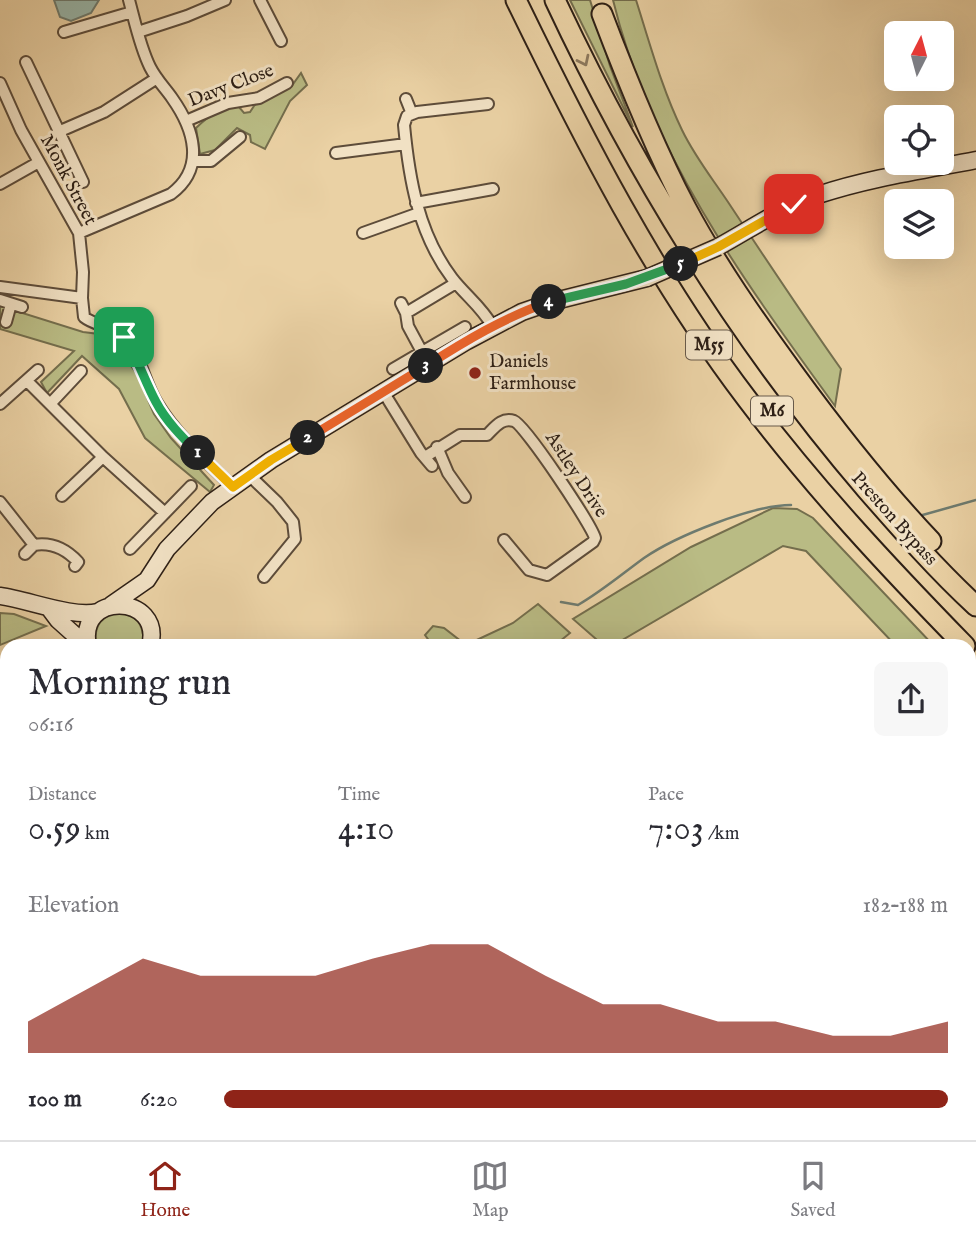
<!DOCTYPE html>
<meta charset="utf-8">
<style>
body{margin:0;font-family:"IM FELL English",serif;background:#f7f7f7;color:#2b2b33;height:100vh;display:flex;flex-direction:column;font-size:26px;white-space:nowrap}
*{box-sizing:border-box;margin:0}
p{font-size:23px;color:#7c7c81}
.icon{flex:none;width:38px;height:38px;fill:none;stroke:currentColor;stroke-width:2;stroke-linecap:round;stroke-linejoin:round}
.map{position:relative;flex:1;overflow:hidden}
.panel{position:absolute;left:0px;top:639px;width:976px;height:502px;display:flex;flex-direction:column;background:#fff;border-radius:21px 21px 0 0;box-shadow:0 7px 28px #0002}
.panel>*{flex:none}
.needle{width:46px;rotate:6deg}
.buttons{position:absolute;left:884px;top:21px;display:grid;gap:14px}
.buttons a{display:grid;place-items:center;width:70px;height:70px;border-radius:10px;background:#fff;box-shadow:0 7px 28px #0002;font-size:35px}
.pin{position:absolute;display:grid;place-items:center;width:60px;height:60px;color:#fff;margin:-30px;border-radius:14px;box-shadow:0 4px 10px #0006}
.km{position:absolute;width:35px;height:35px;margin:-18px;border-radius:50%;background:#222;color:#fff;font-size:19px;line-height:35px;text-align:center}
.round{display:grid;place-items:center;flex:none;width:74px;height:74px;border-radius:10px;background:#f7f7f7}
.summary{display:flex;align-items:center;justify-content:space-between;height:119px;padding:0 28px}
h1{font-size:38px;font-weight:600;line-height:52px}
.metrics{display:grid;grid-template-columns:repeat(3,1fr);gap:10px;height:119px;padding:7px 28px}
.metrics div{display:grid;align-content:center}
.metrics b{font-size:35px;font-weight:600}
.metrics small{font-size:19px;font-weight:400}
.metrics p{font-size:19px}
.chart{height:196px;padding:14px 28px}
.chart p{display:flex;justify-content:space-between}
.chart svg{width:100%;height:126px;margin-top:7px;fill:#8f2418;opacity:.7}
ul{padding:0 28px;list-style:none;font-size:23px}
li{display:grid;grid-template-columns:112px 84px 1fr;align-items:center;height:52px}
li i{height:18px;border-radius:9px;background:#8f2418}
.dock{display:flex;justify-content:space-around;align-items:center;height:98px;border-top:2px solid #e1e1e2;background:#fff;font-size:19px;color:#7c7c81}
.dock a{display:grid;justify-items:center;gap:4px}
.dock .selected{color:#8f2418}
.map>svg:first-child{display:block}
.green{fill:#b9bb84;stroke:#746e4d;stroke-width:2}
.water{fill:#98b7ab;stroke:#6e7b6f;stroke-width:2}
.lines{fill:none;stroke-linecap:round;stroke-linejoin:round}
.stream{stroke:#6e7b6f;stroke-width:2.5}
.street-casing{stroke:#5d4c3a;stroke-width:14}
.secondary-casing{stroke:#2e2016;stroke-width:19}
.highway-casing{stroke:#2e2016;stroke-width:23}
.street{stroke:#f1e1c4;stroke-width:10}
.secondary{stroke:#f1e1c4;stroke-width:16}
.highway{stroke:#ead1a4;stroke-width:19}
.secondary-bridge-casing{stroke:#2e2016;stroke-width:19;stroke-linecap:butt}
.secondary-bridge{stroke:#f1e1c4;stroke-width:16}
.oneway{stroke:#8c785d}
.split-1-casing{stroke:#fff;stroke-width:14}
.split-2-casing{stroke:#fff;stroke-width:14}
.split-3-casing{stroke:#fff;stroke-width:14}
.split-4-casing{stroke:#fff;stroke-width:14}
.split-5-casing{stroke:#fff;stroke-width:14}
.split-6-casing{stroke:#fff;stroke-width:14}
.split-1{stroke:#22a559;stroke-width:9}
.split-2{stroke:#f5b400;stroke-width:9}
.split-3{stroke:#f0652b;stroke-width:9}
.split-4{stroke:#f0652b;stroke-width:9}
.split-5{stroke:#22a559;stroke-width:9}
.split-6{stroke:#f5b400;stroke-width:9}
.poi-dot{fill:#8f2418;stroke:#f1e1c4;stroke-width:2.5}
.labels{text-anchor:middle;dominant-baseline:central;stroke-width:6;stroke-linejoin:round;paint-order:stroke}
.shield{fill:#f1e1c4;stroke:#685a4a;stroke-width:2}
.shield-label{font-size:18px;font-weight:bold;fill:#2e2016}
.street-label{font-size:19px;fill:#2e2016;stroke:#f1e1c4}
.poi-label{font-size:19px;fill:#2e2016;stroke:#f1e1c4;text-anchor:start}
</style>
<div class="map">
<svg width="976" height="1140" viewBox="0 0 976 1140">
<rect width="100%" height="100%" fill="#ead1a4"/>
<filter id="stains"><feTurbulence type="fractalNoise" baseFrequency=".00286" numOctaves="4"/><feColorMatrix values="0 0 0 0 .2 0 0 0 0 .09 0 0 0 0 .02 0 0 0 .5 -.17"/></filter>
<radialGradient id="worn" r=".72"><stop offset=".6" stop-color="#630" stop-opacity="0"/><stop offset="1" stop-color="#630" stop-opacity=".3"/></radialGradient>
<path class="green" d="M 570,0 L 590,0 L 610,66 L 633,127 Z
M 613,0 L 636,0 C 650,44 662,89 682,130 C 695,157 712,178 728,202 C 765,258 802,314 841,369 L 835,406 C 744,281 650,153 613,0 Z
M 301,73 L 307,85 L 290,101 L 265,149 L 251,142 L 250,135 L 237,128 L 215,150 L 200,154 L 196,128 C 207,117 223,106 239,107 L 244,113 L 250,112 L 256,103 L 291,87 Z
M 0,306 L 83,332 L 99,334 L 117,347 L 137,374 L 154,414 L 171,438 L 214,485 L 210,492 L 145,438 L 119,389 L 82,356 L 47,393 L 41,382 L 74,351 L 0,329 Z
M 773,508 L 797,509 L 813,518 L 934,646 L 896,646 L 806,551 L 783,546 L 612,646 L 604,646 L 573,619 L 691,547 Z
M 538,604 L 570,633 L 554,646 L 433,646 L 425,635 L 433,626 L 444,628 L 466,645 L 513,623 Z
M 0,613 L 14,614 L 46,626 L 0,645 Z
M 113,613 C 136,612 145,624 143,646 L 95,646 C 95,629 97,620 113,613 Z
M 970,680 L 976,686 L 976,724 L 970,719 Z
M 326,1134 L 363,1134 L 357,1140 L 318,1140 Z"/>
<path class="water" d="M 54,0 L 99,0 L 91,13 L 71,21 L 60,17 Z"/>
<g class="lines">
<path class="stream" d="M 919,516 L 976,500
M 561,602 L 578,605 C 602,591 622,574 644,558 C 676,536 753,505 791,505"/>
<defs>
<path id="street" d="M 260,0 L 281,41
M 64,32 L 132,12
M 138,32 L 187,16 L 225,0
M 26,62 L 83,182
M 0,83 L 21,130 L 79,233 L 83,272 L 82,298 L 0,287
M 406,99 L 412,114
M 488,104 L 417,112 L 407,116 L 404,125 C 409,178 418,233 452,278 C 465,295 482,307 493,327
M 186,121 L 228,103 L 259,98 L 287,83
M 58,132 L 104,112 L 157,78
M 336,153 L 406,144
M 193,161 L 211,161 L 240,137
M 0,184 L 39,162
M 416,203 L 493,189
M 79,233 L 171,194 C 206,168 194,129 172,98 C 165,88 156,79 150,67 C 140,47 135,22 129,0
M 363,233 L 419,213
M 82,298 L 84,317 C 95,326 111,325 122,336 C 141,353 144,382 157,403 C 176,435 206,461 233,487
M 0,300 L 22,307
M 401,303 L 406,313 L 456,283
M 406,313 L 408,326 L 422,352 L 465,327
M 6,322 L 11,304
M 393,369 L 422,352
M 27,381 L 103,457 L 165,513
M 384,393 L 421,453 L 432,466
M 51,403 L 81,371
M 0,404 L 38,370
M 437,447 L 448,473 L 465,497
M 425,457 L 460,435 L 487,435 C 495,427 502,417 514,421 C 525,425 591,524 595,538 L 593,542 L 547,575 L 529,570 L 504,540
M 249,475 L 277,502 L 293,522 L 295,539 L 264,577
M 62,496 L 103,457
M 0,502 L 34,545
M 130,549 L 191,486
M 25,554 L 34,545 C 52,542 66,549 78,562 L 75,566
M 0,751 L 7,749
M 0,849 L 7,848
M 0,889 L 7,914
M 0,1045 L 7,1076
M 971,1070 L 976,1079
M 20,1134 L 21,1140
M 290,1134 L 292,1140
M 769,1134 L 772,1140
M 185,1140 L 185,1134"/>
<path id="secondary" d="M 718,247 C 751,229 782,207 818,195 C 869,178 924,170 976,160
M 0,596 C 29,600 72,618 98,612
M 111,605 L 147,580 L 167,549 L 212,502 L 271,460 L 467,341 L 522,312 L 551,302 L 647,278
M 49,608 L 58,620 L 87,646
M 88,646 C 76,591 164,593 150,646
M 970,930 L 976,940
M 432,1134 L 439,1140
M 450,1134 L 450,1140
M 378,1135 L 388,1134"/>
<path id="highway" d="M 516,0 C 583,138 654,277 747,399 C 815,489 887,566 965,646
M 555,0 C 638,177 740,342 867,490 C 902,530 937,570 976,606
M 602,14 C 627,80 653,145 686,208 C 717,266 755,320 793,372 C 836,431 881,488 931,541"/>
</defs>
<use href="#street" class="street-casing"/>
<use href="#secondary" class="secondary-casing"/>
<use href="#highway" class="highway-casing"/>
<use href="#street" class="street"/>
<use href="#secondary" class="secondary"/>
<use href="#highway" class="highway"/>
<defs>
<path id="secondary-bridge" d="M 647,278 L 718,247"/>
</defs>
<use href="#secondary-bridge" class="secondary-bridge-casing"/>
<use href="#secondary-bridge" class="secondary-bridge"/>
</g>
<defs><path id="oneway-chevron" d="M-2-3.5L2.5 0L-2 3.5" fill="none" stroke-width="1.6" stroke-linecap="round" stroke-linejoin="round" transform="scale(1.75)"/></defs>
<use class="oneway" href="#oneway-chevron" transform="translate(584 61) rotate(64)"/>
<g class="lines">
<defs>
<path id="split-1" d="M 124,337 C 138,358 144,380 156,402 C 166,421 182,437 198,453"/>
<path id="split-2" d="M 198,453 L 233,487 L 271,460 L 308,438"/>
<path id="split-3" d="M 308,438 L 426,366"/>
<path id="split-4" d="M 426,366 C 465,341 505,317 549,302"/>
<path id="split-5" d="M 549,302 L 626,284 L 681,264"/>
<path id="split-6" d="M 681,264 L 718,247 L 794,204"/>
</defs>
<use href="#split-1" class="split-1-casing"/>
<use href="#split-2" class="split-2-casing"/>
<use href="#split-3" class="split-3-casing"/>
<use href="#split-4" class="split-4-casing"/>
<use href="#split-5" class="split-5-casing"/>
<use href="#split-6" class="split-6-casing"/>
<use href="#split-1" class="split-1"/>
<use href="#split-2" class="split-2"/>
<use href="#split-3" class="split-3"/>
<use href="#split-4" class="split-4"/>
<use href="#split-5" class="split-5"/>
<use href="#split-6" class="split-6"/>
</g>
<circle class="poi-dot" cx="475" cy="373" r="7"/>
<g class="labels">
<g class="shield">
<rect x="686" y="330.5" width="46" height="29" rx="5"/>
<rect x="751" y="396.5" width="42" height="29" rx="5"/>
</g>
<g class="shield-label">
<text x="709" y="345">M55</text>
<text x="772" y="411">M6</text>
</g>
<g class="street-label">
<text transform="translate(231 86) rotate(-21)">Davy Close</text>
<text transform="translate(68 180) rotate(62)">Monk Street</text>
<text transform="translate(576 475) rotate(57)">Astley Drive</text>
<text transform="translate(894 519) rotate(48)">Preston Bypass</text>
</g>
<g class="poi-label">
<text x="489" y="362">Daniels<tspan x="489" dy="22">Farmhouse</tspan></text>
</g>
</g>
<rect width="100%" height="100%" filter="url(#stains)"/>
<rect width="100%" height="100%" fill="url(#worn)"/>
</svg>
<div class="buttons">
<a><svg class="needle" viewBox="-14 -14 28 28"><path d="M0-13l5 13h-10z" fill="#e53935"/><path d="M0 13l5-13h-10z" fill="#7c7c81"/></svg></a>
<a><svg class="icon" aria-label="locate" viewBox="0 0 24 24"><circle cx="12" cy="12" r="6"/><path d="M12 2v4M12 18v4M2 12h4M18 12h4"/></svg></a>
<a><svg class="icon" aria-label="layers" viewBox="0 0 24 24"><path d="M12 4l9 5-9 5-9-5zM3 14l9 5 9-5"/></svg></a>
</div>
<div class="pin" style="left:124px;top:337px;background:#1e9e55"><svg class="icon" aria-label="arrive" viewBox="0 0 24 24"><path d="M6 21V4h12l-3 4 3 4H6"/></svg></div>
<div class="pin" style="left:794px;top:204px;background:#d93025"><svg class="icon" aria-label="check" viewBox="0 0 24 24"><path d="M5 12l5 5 9-10"/></svg></div>
<b class="km" style="left:198px;top:453px">1</b>
<b class="km" style="left:308px;top:438px">2</b>
<b class="km" style="left:426px;top:366px">3</b>
<b class="km" style="left:549px;top:302px">4</b>
<b class="km" style="left:681px;top:264px">5</b>
<section class="panel">
<div class="summary"><div><h1>Morning run</h1><p>06:16</p></div><a class="round"><svg class="icon" aria-label="share" viewBox="0 0 24 24"><path d="M12 15V3M7 8l5-5 5 5M5 13v7h14v-7"/></svg></a></div>
<div class="metrics">
<div><p>Distance</p><b>0.59<small> km</small></b></div>
<div><p>Time</p><b>4:10</b></div>
<div><p>Pace</p><b>7:03<small> /km</small></b></div>
</div>
<div class="chart"><p><span>Elevation</span>182–188 m</p>
<svg viewBox="0 0 160 44" preserveAspectRatio="none"><path d="M0 44V33L10 22L20 11L30 17L40 17L50 17L60 11L70 6L80 6L90 17L100 27L110 27L120 33L130 33L140 38L150 38L160 33V44z"/></svg>
</div>
<ul>
<li><b>100 m</b>6:20<i style="width:100%"></i></li>
</ul>
</section>
</div>
<nav class="dock">
<a class="selected"><svg class="icon" aria-label="home" viewBox="0 0 24 24"><path d="M3 11l9-7 9 7M6 9v11h12V9"/></svg>Home</a>
<a><svg class="icon" aria-label="map" viewBox="0 0 24 24"><path d="M3 6l6-2 6 2 6-2v14l-6 2-6-2-6 2zM9 4v14M15 6v14"/></svg>Map</a>
<a><svg class="icon" aria-label="saved" viewBox="0 0 24 24"><path d="M7 4h10v16l-5-4-5 4z"/></svg>Saved</a>
</nav>
